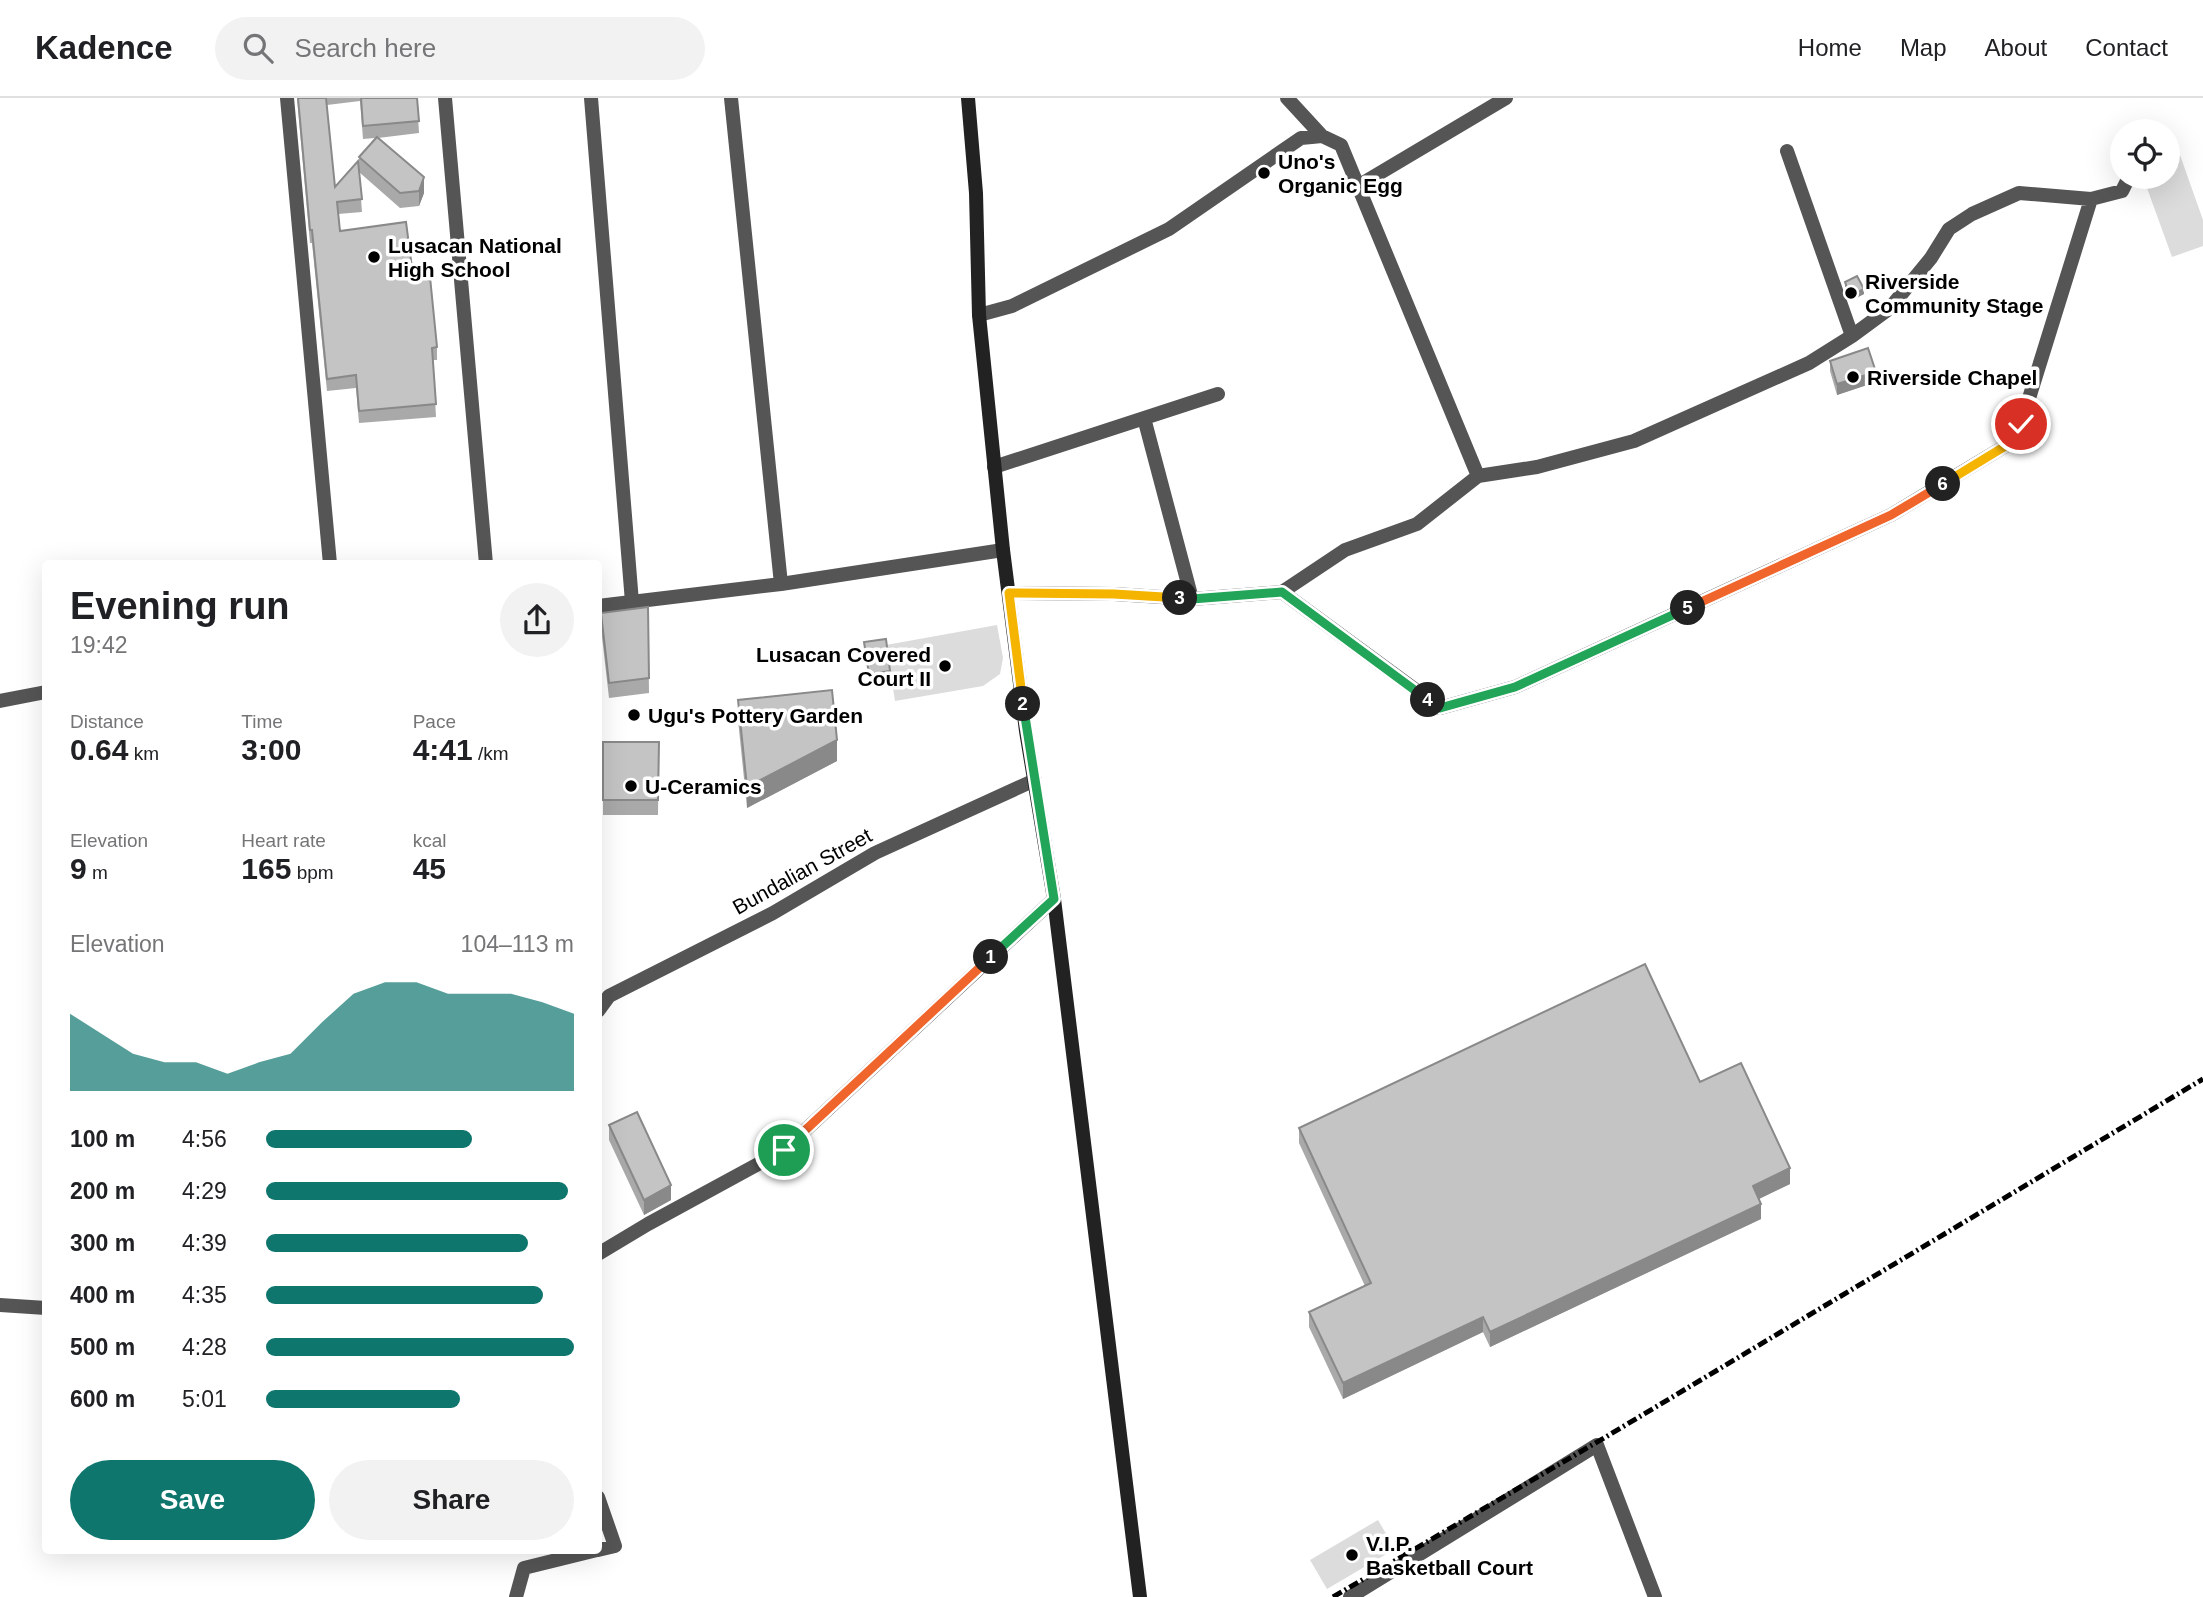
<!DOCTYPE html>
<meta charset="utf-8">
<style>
body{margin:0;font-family:Arial,sans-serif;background:#f2f2f2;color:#202124;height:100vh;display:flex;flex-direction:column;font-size:26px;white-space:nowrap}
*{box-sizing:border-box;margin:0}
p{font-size:23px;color:#757577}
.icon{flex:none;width:38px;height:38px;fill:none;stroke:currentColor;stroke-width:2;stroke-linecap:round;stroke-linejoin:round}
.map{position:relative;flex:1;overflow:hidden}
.sheet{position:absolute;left:42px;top:462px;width:560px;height:994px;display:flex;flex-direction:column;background:#fff;border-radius:7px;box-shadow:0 7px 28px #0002}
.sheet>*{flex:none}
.fabs{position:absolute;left:2110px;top:21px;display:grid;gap:14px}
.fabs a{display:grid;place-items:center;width:70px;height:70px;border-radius:50%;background:#fff;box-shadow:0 7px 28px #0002;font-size:35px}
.pin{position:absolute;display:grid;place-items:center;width:60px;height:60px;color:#fff;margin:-30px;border:4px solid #fff;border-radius:50%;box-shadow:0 2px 7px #0007}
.km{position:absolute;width:35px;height:35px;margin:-18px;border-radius:50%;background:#222;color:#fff;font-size:19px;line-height:35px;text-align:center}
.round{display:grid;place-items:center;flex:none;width:74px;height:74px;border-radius:37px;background:#f2f2f2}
.summary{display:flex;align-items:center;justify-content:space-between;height:119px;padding:0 28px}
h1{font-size:38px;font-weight:600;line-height:52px}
.figures{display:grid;grid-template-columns:repeat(3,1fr);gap:10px;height:119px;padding:7px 28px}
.figures div{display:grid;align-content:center}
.figures b{font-size:30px;font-weight:600}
.figures small{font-size:19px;font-weight:400}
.figures p{font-size:19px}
.chart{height:196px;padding:14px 28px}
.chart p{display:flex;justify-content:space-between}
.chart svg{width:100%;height:126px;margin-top:7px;fill:#0f766e;opacity:.7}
.button{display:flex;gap:14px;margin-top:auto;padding:14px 28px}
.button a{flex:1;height:80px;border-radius:42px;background:#0f766e;color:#fff;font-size:28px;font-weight:600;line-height:80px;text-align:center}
.button a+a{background:#f2f2f2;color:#202124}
ul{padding:0 28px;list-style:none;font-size:23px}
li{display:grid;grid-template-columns:112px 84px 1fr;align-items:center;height:52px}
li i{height:18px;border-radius:9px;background:#0f766e}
header{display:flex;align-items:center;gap:42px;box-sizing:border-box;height:98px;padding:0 35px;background:#fff;border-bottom:2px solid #e0e0e0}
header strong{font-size:33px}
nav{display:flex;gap:38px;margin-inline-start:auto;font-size:24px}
.search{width:490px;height:63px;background:#f2f2f2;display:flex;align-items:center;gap:18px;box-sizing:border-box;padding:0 24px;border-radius:38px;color:#757577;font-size:26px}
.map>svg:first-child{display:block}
.green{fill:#dcdcdc}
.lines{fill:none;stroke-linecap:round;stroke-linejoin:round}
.street{stroke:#555;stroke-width:14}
.secondary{stroke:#222;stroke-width:14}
.rail{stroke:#000;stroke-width:5;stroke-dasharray:10 3.5 2 3.5;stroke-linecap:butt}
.wall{fill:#a9a9a9;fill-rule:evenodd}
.shaded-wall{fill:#898989}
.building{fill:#c4c4c4;stroke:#898989;stroke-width:2}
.split-1-casing{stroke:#fff;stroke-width:14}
.split-2-casing{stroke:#fff;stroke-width:14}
.split-3-casing{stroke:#fff;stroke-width:14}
.split-4-casing{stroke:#fff;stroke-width:14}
.split-5-casing{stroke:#fff;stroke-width:14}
.split-6-casing{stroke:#fff;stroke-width:14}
.split-7-casing{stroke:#fff;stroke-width:14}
.split-1{stroke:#f0652b;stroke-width:9}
.split-2{stroke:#22a559;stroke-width:9}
.split-3{stroke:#f5b400;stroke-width:9}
.split-4{stroke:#22a559;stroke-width:9}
.split-5{stroke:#22a559;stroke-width:9}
.split-6{stroke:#f0652b;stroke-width:9}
.split-7{stroke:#f5b400;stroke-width:9}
.poi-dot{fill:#000;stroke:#fff;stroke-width:2.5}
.labels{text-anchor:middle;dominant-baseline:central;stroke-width:7;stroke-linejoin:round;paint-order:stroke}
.poi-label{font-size:21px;font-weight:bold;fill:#000;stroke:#fff;text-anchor:start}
.street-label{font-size:21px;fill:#000;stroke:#fff}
</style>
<header>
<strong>Kadence</strong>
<div class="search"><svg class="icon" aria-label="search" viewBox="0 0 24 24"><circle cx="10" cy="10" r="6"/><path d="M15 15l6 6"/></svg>Search here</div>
<nav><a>Home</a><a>Map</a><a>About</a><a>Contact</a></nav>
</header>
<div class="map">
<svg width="2203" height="1499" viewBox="0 0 2203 1499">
<rect width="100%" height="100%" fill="#fff"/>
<path class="green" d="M 2180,57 L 2203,122 L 2203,148 L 2172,159 L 2143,79 L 2168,79 L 2168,62 Z
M 997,527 L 1003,560 L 1000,576 L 983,588 L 895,603 L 886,547 Z
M 1378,1422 L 1395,1451 L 1327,1491 L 1310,1462 Z"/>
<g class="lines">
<path class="street" d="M 287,0 L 330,466
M 445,0 L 486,466
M 591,0 L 632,504
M 731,0 L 781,486
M 1287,0 L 1322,38
M 1787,53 L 1852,238
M 1358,88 L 1506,0
M 979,217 L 1012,208 L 1169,131 L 1301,40 L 1322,38 L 1341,47 L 1478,378
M 1144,320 L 1192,501
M 994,369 L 1218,296
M 1282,494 L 1440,610 L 1515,589 L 1891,417 L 2007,347 L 2021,326 L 2091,101
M 1009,495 L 1114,496 L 1192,501 L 1282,494 L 1345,452 L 1417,426 L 1478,378 L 1537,369 L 1634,343 L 1809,265 L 1852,238 L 1890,210 L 1931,160 L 1949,131 L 1972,116 L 2019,95 L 2091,101 L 2122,93 L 2129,79
M 598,508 L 781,486 L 1003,452
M 0,603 L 46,594
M 598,913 L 609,898 L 773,815 L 875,755 L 1035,682
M 598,1156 L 648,1126 L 784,1052 L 1054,801
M 0,1207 L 46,1210
M 598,1399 L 615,1448 L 598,1452
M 516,1499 L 524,1470 L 597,1452
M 1350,1499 L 1597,1347 L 1655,1499"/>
<path class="secondary" d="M 968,0 L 976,95 L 979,217 L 1003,452 L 1026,633 L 1054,801 L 1140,1499"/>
<path class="rail" d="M 1333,1499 L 1604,1340 L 2203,981"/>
</g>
<path class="wall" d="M 297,0 L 417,0 L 419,35 L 378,40 L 424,95 L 419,108 L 400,110 L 359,74 L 362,114 L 338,116 L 340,133 L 412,170 L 437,249 L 437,262 L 433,262 L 436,319 L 359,325 L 356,290 L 327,293 L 312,145 L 310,145 ZM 360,3 L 363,41 L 375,40 L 359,59 L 359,72 L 335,89 L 327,7 Z
M 1845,184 L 1864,196 L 1850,203 L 1845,189 Z
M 1830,263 L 1876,284 L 1837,297 L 1830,273 Z
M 648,509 L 649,595 L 609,600 L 601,530 L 601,515 Z
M 864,544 L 890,573 L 890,578 L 869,582 Z
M 738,602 L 837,663 L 747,710 L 738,622 Z
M 603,644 L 659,644 L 658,717 L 603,717 Z
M 1700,984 L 1790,1086 L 1758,1101 L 1761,1121 L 1490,1249 L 1483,1234 L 1343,1301 L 1309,1229 L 1309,1214 L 1365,1188 L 1299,1045 L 1299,1030 Z
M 609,1027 L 671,1102 L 644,1117 L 609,1042 Z"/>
<path class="shaded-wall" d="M 424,79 L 424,95 L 419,108 L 419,93 Z
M 1864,191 L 1864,196 L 1850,203 L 1850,198 Z
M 1876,274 L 1876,284 L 1837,297 L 1837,286 Z
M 837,642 L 837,663 L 747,710 L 747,689 Z
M 1790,1070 L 1790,1086 L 1753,1104 L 1753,1088 Z
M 671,1087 L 671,1102 L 644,1117 L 644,1102 Z
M 1761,1106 L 1761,1121 L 1490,1249 L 1490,1234 Z
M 1483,1219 L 1483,1234 L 1343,1301 L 1343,1285 Z"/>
<path class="building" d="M 298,0 L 326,0 L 335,89 L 358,63 L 362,101 L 337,104 L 340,133 L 406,124 L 412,170 L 429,169 L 437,249 L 432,250 L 436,306 L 359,313 L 356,277 L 327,281 L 312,132 L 310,132 Z
M 361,0 L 417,0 L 419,23 L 363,28 Z
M 377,39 L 424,79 L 419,93 L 400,95 L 359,59 Z
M 1857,178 L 1864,191 L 1850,198 L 1845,184 Z
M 1868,250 L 1876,274 L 1837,286 L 1830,263 Z
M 648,509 L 649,580 L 609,585 L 601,515 Z
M 886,541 L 890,573 L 869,576 L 864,544 Z
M 832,592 L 837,642 L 747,689 L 738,602 Z
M 603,644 L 659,644 L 658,702 L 603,702 Z
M 1645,866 L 1700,984 L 1741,965 L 1790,1070 L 1753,1088 L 1761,1106 L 1490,1234 L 1483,1219 L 1343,1285 L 1309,1214 L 1371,1185 L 1299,1030 Z
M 637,1014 L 671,1087 L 644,1102 L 609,1027 Z"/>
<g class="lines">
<defs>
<path id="split-1" d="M 784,1052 L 991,859"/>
<path id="split-2" d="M 991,859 L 1054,801 L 1023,606"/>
<path id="split-3" d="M 1023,606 L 1009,495 L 1114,496 L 1180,500"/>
<path id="split-4" d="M 1180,500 L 1192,501 L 1282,494 L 1428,602"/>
<path id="split-5" d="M 1428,602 L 1440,610 L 1515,589 L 1688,510"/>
<path id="split-6" d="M 1688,510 L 1891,417 L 1943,386"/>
<path id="split-7" d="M 1943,386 L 2007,347 L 2021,326"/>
</defs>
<use href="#split-1" class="split-1-casing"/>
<use href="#split-2" class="split-2-casing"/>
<use href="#split-3" class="split-3-casing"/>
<use href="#split-4" class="split-4-casing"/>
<use href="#split-5" class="split-5-casing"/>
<use href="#split-6" class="split-6-casing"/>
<use href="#split-7" class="split-7-casing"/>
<use href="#split-1" class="split-1"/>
<use href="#split-2" class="split-2"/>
<use href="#split-3" class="split-3"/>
<use href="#split-4" class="split-4"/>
<use href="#split-5" class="split-5"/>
<use href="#split-6" class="split-6"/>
<use href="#split-7" class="split-7"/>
</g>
<g class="poi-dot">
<circle cx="1264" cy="75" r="7"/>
<circle cx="374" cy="159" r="7"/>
<circle cx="1851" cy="195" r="7"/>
<circle cx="1853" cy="279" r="7"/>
<circle cx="945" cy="568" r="7"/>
<circle cx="634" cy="617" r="7"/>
<circle cx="631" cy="688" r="7"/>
<circle cx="1352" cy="1457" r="7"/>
</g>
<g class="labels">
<g class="poi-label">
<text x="1278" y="63">Uno's<tspan x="1278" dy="24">Organic Egg</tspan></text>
<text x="388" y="147">Lusacan National<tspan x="388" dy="24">High School</tspan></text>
<text x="1865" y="183">Riverside<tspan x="1865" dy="24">Community Stage</tspan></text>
<text x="1867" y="279">Riverside Chapel</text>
<text x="931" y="556" text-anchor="end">Lusacan Covered<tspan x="931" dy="24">Court II</tspan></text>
<text x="648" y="617">Ugu's Pottery Garden</text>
<text x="645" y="688">U-Ceramics</text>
<text x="1366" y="1445">V.I.P.<tspan x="1366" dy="24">Basketball Court</tspan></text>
</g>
<g class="street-label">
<text transform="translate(802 773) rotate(-29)">Bundalian Street</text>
</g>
</g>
</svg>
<div class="fabs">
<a><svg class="icon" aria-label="locate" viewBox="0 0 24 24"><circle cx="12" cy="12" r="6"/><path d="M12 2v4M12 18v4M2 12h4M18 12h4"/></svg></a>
</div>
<div class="pin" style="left:784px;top:1052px;background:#1e9e55"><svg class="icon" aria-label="arrive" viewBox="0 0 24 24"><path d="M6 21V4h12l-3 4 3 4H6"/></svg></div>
<div class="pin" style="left:2021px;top:326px;background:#d93025"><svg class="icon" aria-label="check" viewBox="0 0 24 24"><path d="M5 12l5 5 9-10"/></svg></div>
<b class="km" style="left:991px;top:859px">1</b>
<b class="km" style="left:1023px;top:606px">2</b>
<b class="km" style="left:1180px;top:500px">3</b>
<b class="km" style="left:1428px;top:602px">4</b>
<b class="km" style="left:1688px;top:510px">5</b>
<b class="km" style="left:1943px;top:386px">6</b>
<section class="sheet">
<div class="summary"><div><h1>Evening run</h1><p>19:42</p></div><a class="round"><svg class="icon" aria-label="share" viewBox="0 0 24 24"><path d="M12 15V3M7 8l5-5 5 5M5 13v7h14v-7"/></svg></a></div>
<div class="figures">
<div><p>Distance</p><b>0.64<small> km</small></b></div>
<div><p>Time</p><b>3:00</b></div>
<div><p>Pace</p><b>4:41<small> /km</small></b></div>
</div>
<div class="figures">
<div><p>Elevation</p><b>9<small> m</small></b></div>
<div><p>Heart rate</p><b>165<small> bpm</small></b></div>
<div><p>kcal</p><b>45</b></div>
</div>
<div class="chart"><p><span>Elevation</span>104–113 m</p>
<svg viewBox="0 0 160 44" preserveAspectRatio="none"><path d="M0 44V17L10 24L20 31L30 34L40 34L50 38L60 34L70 31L80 20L90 10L100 6L110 6L120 10L130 10L140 10L150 13L160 17V44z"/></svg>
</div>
<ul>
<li><b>100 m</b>4:56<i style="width:67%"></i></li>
<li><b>200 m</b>4:29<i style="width:98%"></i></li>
<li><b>300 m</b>4:39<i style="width:85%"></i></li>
<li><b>400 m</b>4:35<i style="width:90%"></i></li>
<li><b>500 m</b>4:28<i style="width:100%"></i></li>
<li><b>600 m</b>5:01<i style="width:63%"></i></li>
</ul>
<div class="button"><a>Save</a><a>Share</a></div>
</section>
</div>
